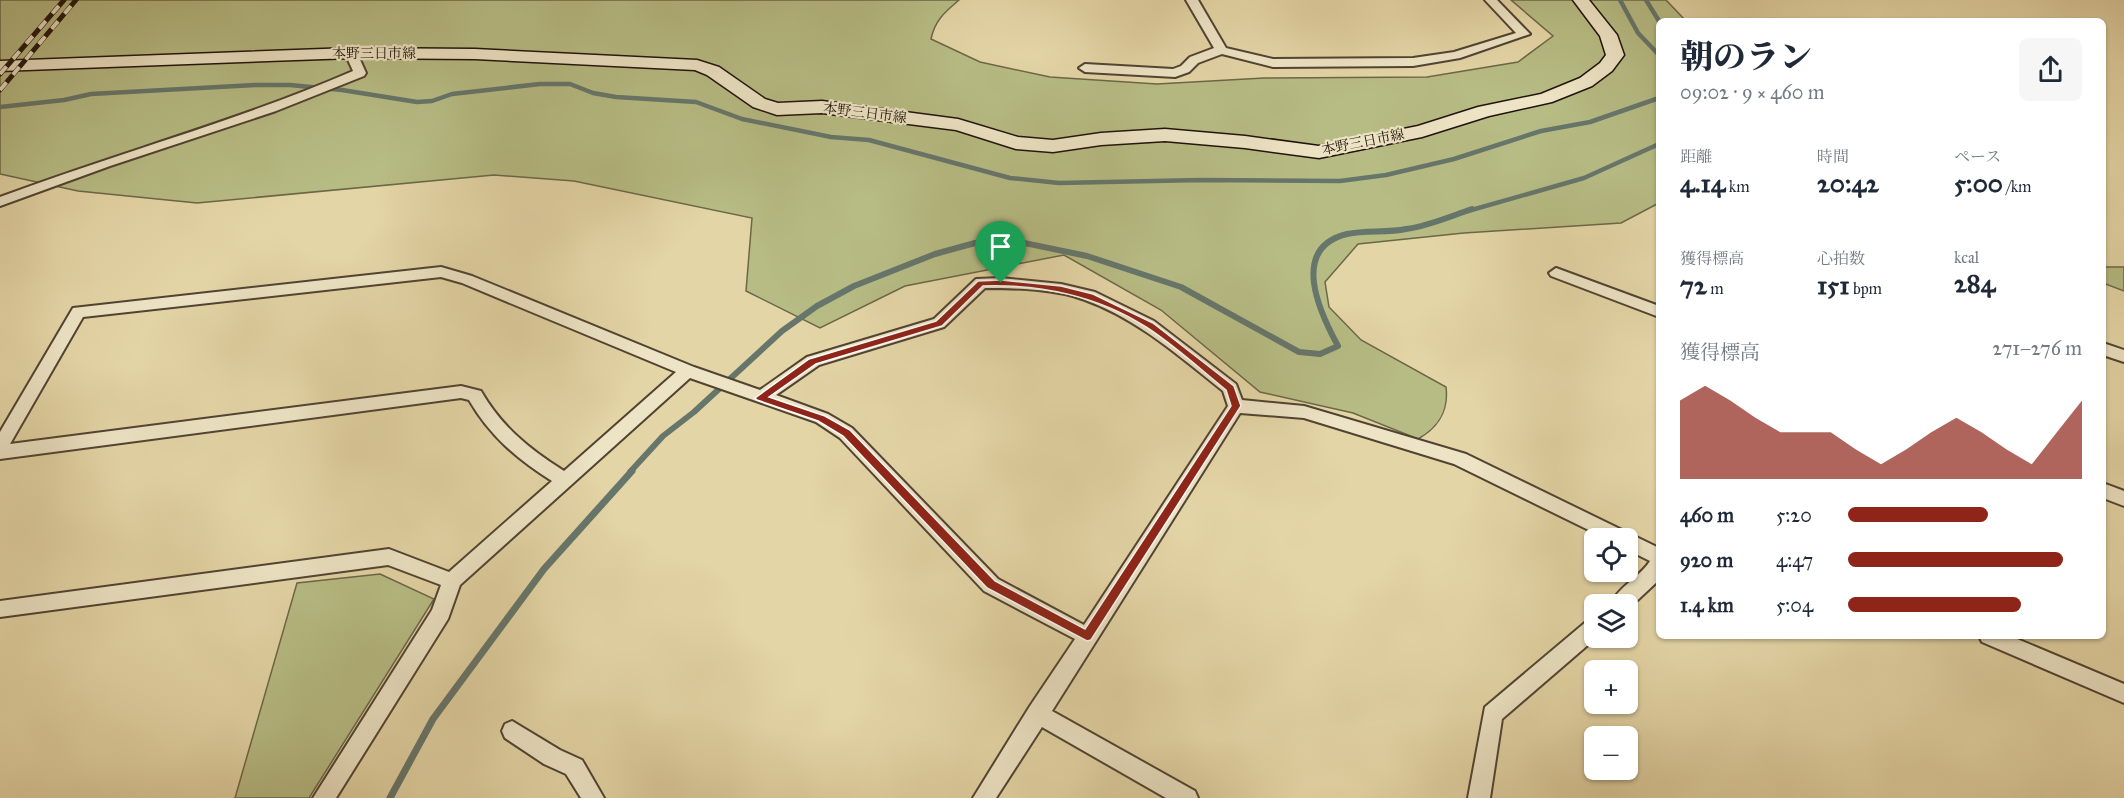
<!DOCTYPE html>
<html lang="ja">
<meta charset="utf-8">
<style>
body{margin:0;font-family:"IM FELL Great Primer","Noto Serif JP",serif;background:#f6f6f7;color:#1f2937;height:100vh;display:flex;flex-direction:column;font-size:22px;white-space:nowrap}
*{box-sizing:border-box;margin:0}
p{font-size:20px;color:#747a83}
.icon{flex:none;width:33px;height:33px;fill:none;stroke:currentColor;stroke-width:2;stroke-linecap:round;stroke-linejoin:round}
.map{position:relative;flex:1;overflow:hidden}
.sheet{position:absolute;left:1656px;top:18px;width:450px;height:621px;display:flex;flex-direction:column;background:#fff;border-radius:9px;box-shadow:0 2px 4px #0004}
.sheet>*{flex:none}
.tools{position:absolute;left:1584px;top:528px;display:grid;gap:12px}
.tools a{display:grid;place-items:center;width:54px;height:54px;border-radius:9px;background:#fff;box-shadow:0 2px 4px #0004;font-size:30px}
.pin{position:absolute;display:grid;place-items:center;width:51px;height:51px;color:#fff;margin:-62px -26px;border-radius:50% 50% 50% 0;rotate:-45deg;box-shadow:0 0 6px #0007}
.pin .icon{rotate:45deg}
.round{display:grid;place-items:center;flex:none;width:63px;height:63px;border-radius:9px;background:#f6f6f7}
.summary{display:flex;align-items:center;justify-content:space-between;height:102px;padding:0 24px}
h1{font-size:33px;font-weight:800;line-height:45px}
.stats{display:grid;grid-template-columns:repeat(3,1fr);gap:9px;height:102px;padding:6px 24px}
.stats div{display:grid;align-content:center}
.stats b{font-size:26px;font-weight:800}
.stats small{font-size:16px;font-weight:400}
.stats p{font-size:16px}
.chart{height:168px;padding:12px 24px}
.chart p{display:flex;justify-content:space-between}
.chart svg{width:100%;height:108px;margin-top:6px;fill:#8f2418;opacity:.7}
ul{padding:0 24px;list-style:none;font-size:20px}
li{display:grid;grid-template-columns:96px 72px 1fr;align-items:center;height:45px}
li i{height:15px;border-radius:8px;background:#8f2418}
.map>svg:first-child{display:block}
.green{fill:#b7bc84;stroke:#6c6748;stroke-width:1.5}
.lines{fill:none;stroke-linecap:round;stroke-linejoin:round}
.stream-far2{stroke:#66766b;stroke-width:4.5}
.stream-far1{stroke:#66766b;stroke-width:6}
.stream{stroke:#66766b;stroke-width:7}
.street-casing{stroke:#514332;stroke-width:4}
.secondary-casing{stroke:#20120c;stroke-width:3}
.street{fill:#ede4c5;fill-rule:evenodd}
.secondary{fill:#ede4c5;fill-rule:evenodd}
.rail-casing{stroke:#20120c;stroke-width:5}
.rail{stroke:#ede4c5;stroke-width:4;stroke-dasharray:10;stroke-linecap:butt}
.route{fill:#8f2418;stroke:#fff;stroke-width:1.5;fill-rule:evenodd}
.labels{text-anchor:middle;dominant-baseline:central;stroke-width:4.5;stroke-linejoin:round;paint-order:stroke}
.far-street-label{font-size:14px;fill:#20120c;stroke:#ede4c5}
</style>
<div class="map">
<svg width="2124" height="798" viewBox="0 0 2124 798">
<rect width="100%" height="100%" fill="#e4d5a6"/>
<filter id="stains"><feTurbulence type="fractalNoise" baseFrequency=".00333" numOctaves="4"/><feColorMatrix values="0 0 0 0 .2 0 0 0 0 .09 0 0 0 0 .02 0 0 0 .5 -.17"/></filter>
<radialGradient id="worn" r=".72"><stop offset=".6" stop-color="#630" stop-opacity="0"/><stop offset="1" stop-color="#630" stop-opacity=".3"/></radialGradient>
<path class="green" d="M 0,0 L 959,0 C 945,12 935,20 931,39 L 980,62 L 1050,77 L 1157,84 L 1264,78 L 1427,77 L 1518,62 L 1553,36 L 1511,0 L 1666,0 L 1686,21 L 1659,21 L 1659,203 L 1621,223 L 1464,233 L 1358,244 L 1325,282 L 1329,307 L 1361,340 L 1446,387 C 1449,411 1439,427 1418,439 L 1353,413 L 1260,392 L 1161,310 L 1064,255 L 905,286 L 820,328 L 746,291 L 752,218 L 574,181 L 494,175 L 197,203 L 78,191 L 0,174 Z
M 2103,267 L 2124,267 L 2124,291 L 2103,283 Z
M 380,574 L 434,599 L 309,798 L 235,798 L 297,583 Z"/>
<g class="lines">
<path class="stream-far2" d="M 1620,0 L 1638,33 L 1659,55
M 1646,0 L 1659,21
M 0,107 L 64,100 L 91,94 L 255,85 L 290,85 L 342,90 L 417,102 L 432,101 L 452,94 L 540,84 L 570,84 L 593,93 L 616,97 L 696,102 L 742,119 L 831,137 L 869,140 L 1010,178 L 1059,183 L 1202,180 L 1340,181 L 1386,175 L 1454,159 L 1541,131 L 1590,122 L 1659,98
M 1468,211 L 1584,178 L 1659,144"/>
<path class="stream-far1" d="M 630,472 L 663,436 L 694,412 L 782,331 L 817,306 L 854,286 L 935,254 L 975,243 L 1005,239 L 1087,256 L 1181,287 L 1299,352 L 1320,354 L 1338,346 C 1320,313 1289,248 1347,234 C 1366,230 1387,233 1406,229 C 1429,226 1451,216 1472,209"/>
<path class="stream" d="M 390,798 L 433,719 L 544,569 L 632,471"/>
<defs>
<path id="street" d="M 1186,0 L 1198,0 L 1226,48 L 1273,59 L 1413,58 L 1454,52 L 1516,33 L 1485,0 L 1497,0 L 1530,34 L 1460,58 L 1413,66 L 1273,67 L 1222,54 L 1198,63 L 1189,72 L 1175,77 L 1085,72 L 1079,68 L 1085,64 L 1173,69 L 1181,66 L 1190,57 L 1214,48 Z
M 351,49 L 357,53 L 366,73 L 364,76 L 276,111 L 110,166 L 0,206 L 0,197 C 117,153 238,121 353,71 L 345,53 Z
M 441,267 L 472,276 L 694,367 L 760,390 L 807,357 L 934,319 L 976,279 L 1001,278 L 1061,284 L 1095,292 L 1154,321 L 1236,384 L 1242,400 L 1304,406 L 1466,454 L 1659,548 L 1659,580 L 1628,609 L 1628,604 L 1611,604 C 1617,588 1640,577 1650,561 L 1628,550 L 1628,538 L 1605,538 L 1454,464 L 1304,418 L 1240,413 L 1052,711 L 1195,791 L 1198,798 L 1166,798 L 1042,727 L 996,798 L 973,798 L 1030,706 L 1075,639 L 984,591 L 840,438 L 816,422 L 690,378 L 460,585 L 448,619 L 336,798 L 313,798 L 432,610 L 441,585 L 388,565 L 0,617 L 0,601 L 389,549 L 449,572 L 552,481 C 517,459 490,436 469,400 L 461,398 L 0,459 L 0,432 L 73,308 ZM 441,277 L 462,283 L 676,372 L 564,471 C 529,449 502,427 481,391 L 461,386 L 10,444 L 83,317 ZM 985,288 C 1017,288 1055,289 1085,300 C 1138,319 1180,357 1223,391 L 1228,406 L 1084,625 L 998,579 L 852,428 L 828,414 L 776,395 L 819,365 L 944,327 Z
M 1556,268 L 1659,306 L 1659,317 L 1551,276 L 1549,273 Z
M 2103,343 L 2124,350 L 2124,362 L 2103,355 Z
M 2103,483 L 2124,491 L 2124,506 L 2103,498 Z
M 1594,619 L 1596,638 L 1502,719 L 1490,798 L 1468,798 L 1485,707 L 1587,621 Z
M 1979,636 L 2010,636 L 2124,684 L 2124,703 L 1982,642 Z
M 512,721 L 560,750 L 582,760 L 604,798 L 581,798 L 566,774 L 544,764 L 505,738 L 502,731 L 505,724 Z"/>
<path id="secondary" d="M 1573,0 L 1589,0 L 1617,35 L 1624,55 L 1612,71 L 1592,86 L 1552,102 L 1489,116 L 1422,137 L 1319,158 L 1245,148 L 1165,141 L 1101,145 L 1053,152 L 1016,149 L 956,130 L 822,113 L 777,115 L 753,107 L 707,75 L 695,70 L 475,59 L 351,58 L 0,71 L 0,61 L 351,48 L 475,49 L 697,60 L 719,67 L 765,99 L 778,103 L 822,101 L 958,119 L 1018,137 L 1053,140 L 1101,133 L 1165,129 L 1245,136 L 1319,146 L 1418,126 L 1478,107 L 1541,94 L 1580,78 L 1600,63 L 1606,55 L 1600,36 Z"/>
</defs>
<use href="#street" class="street-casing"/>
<use href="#secondary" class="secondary-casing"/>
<use href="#street" class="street"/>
<use href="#secondary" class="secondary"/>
<defs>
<path id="rail" d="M 0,74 L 64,0
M 0,90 L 76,0"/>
</defs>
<use href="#rail" class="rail-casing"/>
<use href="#rail" class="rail"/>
</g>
<path class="route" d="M 1001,280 L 1061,286 L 1093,294 L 1153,323 L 1234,386 L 1241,406 L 1091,640 L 1087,641 L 987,588 L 843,436 L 818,421 L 757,400 L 755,398 L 809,359 L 936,321 L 978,281 ZM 983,286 C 1040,284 1098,296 1146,327 C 1174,345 1200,369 1226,390 L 1231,406 L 1085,629 L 995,581 L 850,430 L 825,416 L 769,397 L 816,364 L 942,326 Z"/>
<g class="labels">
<g class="far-street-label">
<text x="374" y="53">本野三日市線</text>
<text transform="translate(865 113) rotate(7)">本野三日市線</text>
<text transform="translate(1363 142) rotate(-11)">本野三日市線</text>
</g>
</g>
<rect width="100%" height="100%" filter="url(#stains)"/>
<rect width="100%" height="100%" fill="url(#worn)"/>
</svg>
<div class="tools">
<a><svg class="icon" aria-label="locate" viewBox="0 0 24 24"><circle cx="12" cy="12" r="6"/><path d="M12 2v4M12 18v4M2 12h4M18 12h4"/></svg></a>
<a><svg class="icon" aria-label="layers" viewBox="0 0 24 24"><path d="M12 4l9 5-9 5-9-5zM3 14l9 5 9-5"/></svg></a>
<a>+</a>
<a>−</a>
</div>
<div class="pin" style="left:1001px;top:283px;background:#1e9e55"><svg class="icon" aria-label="arrive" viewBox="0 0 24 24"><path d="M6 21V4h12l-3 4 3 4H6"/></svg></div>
<section class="sheet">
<div class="summary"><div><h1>朝のラン</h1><p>09:02 · 9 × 460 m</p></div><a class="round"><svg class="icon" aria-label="share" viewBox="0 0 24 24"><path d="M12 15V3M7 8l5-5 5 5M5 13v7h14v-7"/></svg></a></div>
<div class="stats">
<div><p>距離</p><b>4.14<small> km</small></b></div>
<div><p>時間</p><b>20:42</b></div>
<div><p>ペース</p><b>5:00<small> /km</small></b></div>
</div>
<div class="stats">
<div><p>獲得標高</p><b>72<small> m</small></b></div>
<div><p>心拍数</p><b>151<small> bpm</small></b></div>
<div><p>kcal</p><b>284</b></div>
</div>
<div class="chart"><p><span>獲得標高</span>271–276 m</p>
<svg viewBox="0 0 160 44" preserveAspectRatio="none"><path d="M0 44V12L10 6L20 12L30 19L40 25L50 25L60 25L70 32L80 38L90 32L100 25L110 19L120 25L130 32L140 38L150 25L160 12V44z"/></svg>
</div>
<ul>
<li><b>460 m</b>5:20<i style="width:60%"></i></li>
<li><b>920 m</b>4:47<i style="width:92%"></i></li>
<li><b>1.4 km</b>5:04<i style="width:74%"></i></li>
</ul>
</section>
</div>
